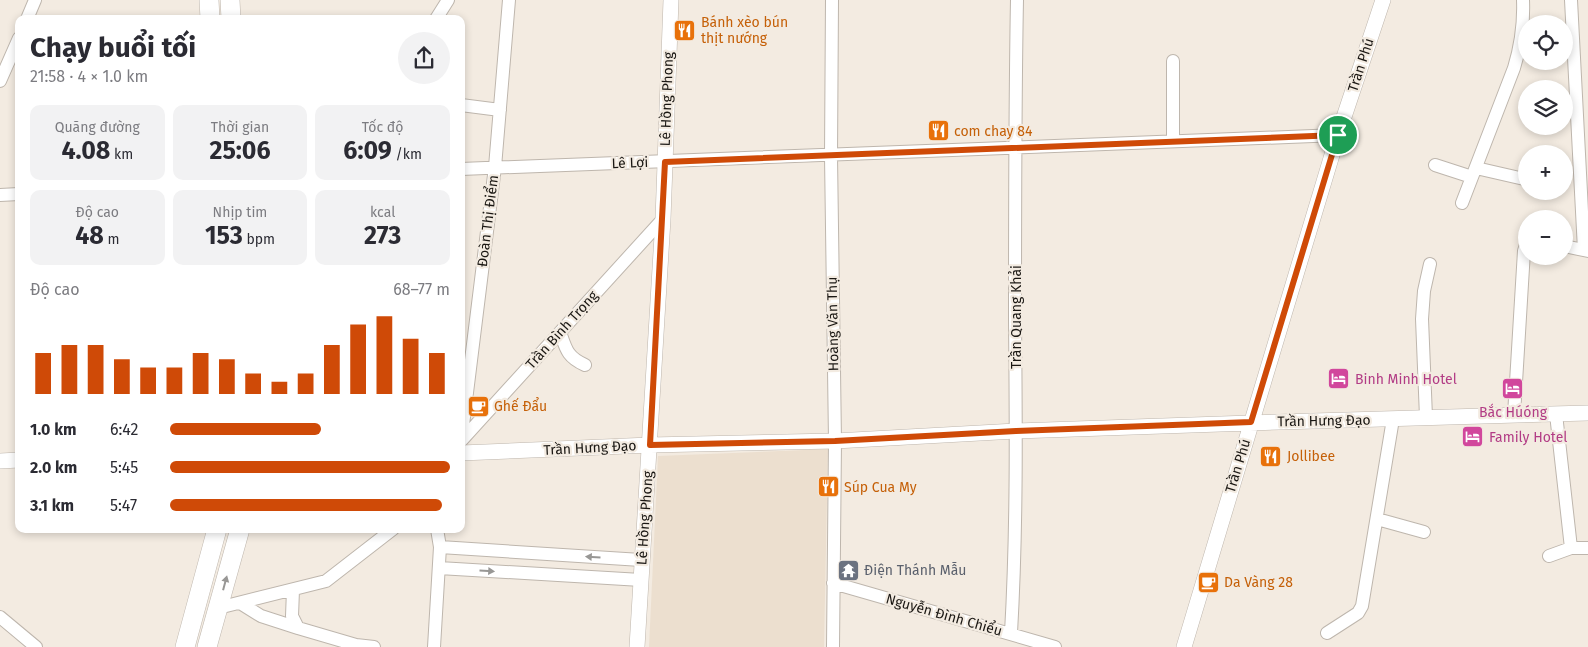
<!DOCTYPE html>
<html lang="vi">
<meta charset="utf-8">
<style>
body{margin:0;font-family:"Fira Sans",sans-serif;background:#f2f2f3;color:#2b2b33;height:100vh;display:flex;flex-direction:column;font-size:19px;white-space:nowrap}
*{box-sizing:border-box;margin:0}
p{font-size:16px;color:#7c7c81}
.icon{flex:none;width:28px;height:28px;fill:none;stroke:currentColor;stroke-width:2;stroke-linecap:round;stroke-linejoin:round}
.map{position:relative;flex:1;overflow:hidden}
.side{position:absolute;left:15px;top:15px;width:450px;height:518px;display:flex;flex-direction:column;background:#fff;border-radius:10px;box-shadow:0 2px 8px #0003}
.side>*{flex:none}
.controls{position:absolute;left:1518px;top:15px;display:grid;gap:10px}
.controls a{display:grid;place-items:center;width:55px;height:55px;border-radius:50%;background:#fff;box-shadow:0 2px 8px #0003;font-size:25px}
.pin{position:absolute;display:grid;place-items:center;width:42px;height:42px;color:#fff;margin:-21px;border:2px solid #fff;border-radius:50%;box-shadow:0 1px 5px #0007}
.round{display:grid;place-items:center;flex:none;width:52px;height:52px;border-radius:26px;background:#f2f2f3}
.headline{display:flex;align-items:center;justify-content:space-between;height:85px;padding:0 15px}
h1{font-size:28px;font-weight:700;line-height:38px}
.metrics{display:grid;grid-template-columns:repeat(3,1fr);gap:8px;height:85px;padding:5px 15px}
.metrics div{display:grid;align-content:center;border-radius:10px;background:#f2f2f3;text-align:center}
.metrics b{font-size:25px;font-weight:700}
.metrics small{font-size:14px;font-weight:400}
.metrics p{font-size:14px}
.chart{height:140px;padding:10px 15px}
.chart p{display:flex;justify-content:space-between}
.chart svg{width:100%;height:90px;margin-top:5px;stroke:#cf4a07;stroke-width:6}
ul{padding:0 15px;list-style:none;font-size:16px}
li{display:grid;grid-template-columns:80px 60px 1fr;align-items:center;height:38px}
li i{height:12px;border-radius:6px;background:#cf4a07}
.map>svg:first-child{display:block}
.built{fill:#ecdfcf}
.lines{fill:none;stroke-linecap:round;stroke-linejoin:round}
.minor-casing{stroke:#beb6ad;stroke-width:14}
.tertiary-casing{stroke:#beb6ad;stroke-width:16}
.primary-casing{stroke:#beb6ad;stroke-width:20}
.minor{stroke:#fff;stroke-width:12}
.tertiary{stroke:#fff;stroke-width:15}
.primary{stroke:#fff;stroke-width:19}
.oneway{fill:#989795}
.route-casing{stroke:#fff;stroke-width:10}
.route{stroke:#cf4a07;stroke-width:6}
.labels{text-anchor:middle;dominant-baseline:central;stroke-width:4.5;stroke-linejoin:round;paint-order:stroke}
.food-label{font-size:14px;fill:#c56008;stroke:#f3ebe1;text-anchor:start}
.street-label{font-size:14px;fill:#1a1713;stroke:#f3ebe1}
.hotel-label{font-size:14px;fill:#b23c85;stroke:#f3ebe1;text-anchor:start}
.worship-label{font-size:14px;fill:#5b616d;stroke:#f3ebe1;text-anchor:start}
</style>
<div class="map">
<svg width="1588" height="647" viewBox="0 0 1588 647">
<rect width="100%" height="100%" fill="#f3ebe1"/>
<path class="built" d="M 828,449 L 824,647 L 649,647 L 658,456 Z"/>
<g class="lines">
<defs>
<path id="minor" d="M 832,0 L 831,156 L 835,441 L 833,647
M 1571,0 L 1584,250
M 27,19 L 35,0
M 436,19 L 448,0
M 1173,61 L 1173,141
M 0,81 L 19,38
M 461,105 L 500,110
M 1435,165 L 1472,177
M 1476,168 L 1524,179
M 461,169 L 1338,135
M 0,195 L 19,194
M 1462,203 L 1514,68 C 1521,45 1524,24 1523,0
M 1564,246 L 1588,251
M 560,332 C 566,349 567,357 585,365
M 1556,414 L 1571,548
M 1514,415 L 1524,251 L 1526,245
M 1426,417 L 1422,319 L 1424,291 L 1430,264
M 461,441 L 495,167 L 509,0
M 461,441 L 663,219
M 1377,519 L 1424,532
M 440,547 L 641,560
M 1549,556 L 1571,548 L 1588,548
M 439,568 L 641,580
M 833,583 L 1055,647
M 293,590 L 292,616 L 298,628
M 240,603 L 261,616 L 298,628 L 356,645 L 374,647
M 218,608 L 326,581 L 393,529
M 0,617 L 36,647
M 1011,633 C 1017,528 1016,424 1015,319 C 1015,212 1015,106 1017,0
M 1327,633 L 1358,613 L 1362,606 L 1393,419
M 434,647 L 440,547 L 437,529"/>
<path id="tertiary" d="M 461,453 L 650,445 L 835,441 L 1016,431 L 1279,422 L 1588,413
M 0,461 L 19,460
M 637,647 L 663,219 L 671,0
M 1184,647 L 1338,135 L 1383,0"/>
<path id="primary" d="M 209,0 L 210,19
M 230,0 L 231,19
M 185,647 L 217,529
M 207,647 L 240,529"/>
</defs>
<use href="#minor" class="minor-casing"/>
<use href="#tertiary" class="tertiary-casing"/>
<use href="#primary" class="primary-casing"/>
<use href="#minor" class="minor"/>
<use href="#tertiary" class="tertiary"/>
<use href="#primary" class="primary"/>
</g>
<defs><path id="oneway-solid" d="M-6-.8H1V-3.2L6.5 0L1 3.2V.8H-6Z" transform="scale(1.25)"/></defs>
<g class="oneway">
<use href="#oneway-solid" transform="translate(593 557) rotate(-176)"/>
<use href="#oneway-solid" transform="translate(487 571) rotate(3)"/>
<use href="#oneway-solid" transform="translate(225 583) rotate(-75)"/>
</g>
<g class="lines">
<defs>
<path id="route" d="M 1338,135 L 1251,422 L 1016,431 L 835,441 L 650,445 L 665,162 Z"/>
</defs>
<use href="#route" class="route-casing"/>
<use href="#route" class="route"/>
</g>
<defs>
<symbol id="restaurant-square" viewBox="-11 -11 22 22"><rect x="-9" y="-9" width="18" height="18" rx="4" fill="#e8710a" stroke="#f3ebe1"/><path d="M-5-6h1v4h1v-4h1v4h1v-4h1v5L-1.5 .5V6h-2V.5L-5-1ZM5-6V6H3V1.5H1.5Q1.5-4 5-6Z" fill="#fff"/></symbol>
<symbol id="hotel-square" viewBox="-11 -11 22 22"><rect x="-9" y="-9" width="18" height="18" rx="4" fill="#d1479c" stroke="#f3ebe1"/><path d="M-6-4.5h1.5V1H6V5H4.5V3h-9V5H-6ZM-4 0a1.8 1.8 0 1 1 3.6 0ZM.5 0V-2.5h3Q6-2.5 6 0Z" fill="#fff"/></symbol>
<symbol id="cafe-square" viewBox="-11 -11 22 22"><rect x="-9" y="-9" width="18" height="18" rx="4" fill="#e8710a" stroke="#f3ebe1"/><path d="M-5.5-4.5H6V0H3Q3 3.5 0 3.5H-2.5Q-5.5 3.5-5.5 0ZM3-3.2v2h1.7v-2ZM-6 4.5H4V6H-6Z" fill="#fff"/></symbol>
<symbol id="temple-square" viewBox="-11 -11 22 22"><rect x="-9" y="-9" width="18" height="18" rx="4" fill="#6b7280" stroke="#f3ebe1"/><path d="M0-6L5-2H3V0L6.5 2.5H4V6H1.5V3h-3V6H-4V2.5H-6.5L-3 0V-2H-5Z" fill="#fff"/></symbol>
</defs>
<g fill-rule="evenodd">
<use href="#restaurant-square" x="672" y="18" width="25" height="25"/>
<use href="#restaurant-square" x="926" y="118" width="25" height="25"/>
<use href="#hotel-square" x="1326" y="366" width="25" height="25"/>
<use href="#hotel-square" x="1500" y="376" width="25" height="25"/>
<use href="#cafe-square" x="466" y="394" width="25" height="25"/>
<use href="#hotel-square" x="1460" y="424" width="25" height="25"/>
<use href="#restaurant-square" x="1258" y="444" width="25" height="25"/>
<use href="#restaurant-square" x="816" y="474" width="25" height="25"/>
<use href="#temple-square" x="836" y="558" width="25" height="25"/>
<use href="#cafe-square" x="1196" y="570" width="25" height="25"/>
</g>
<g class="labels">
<g class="food-label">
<text x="701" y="22">Bánh xèo bún<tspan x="701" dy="16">thịt nướng</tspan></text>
<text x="954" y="131">com chay 84</text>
<text x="494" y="406">Ghế Đẩu</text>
<text x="1287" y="456">Jollibee</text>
<text x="844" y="487">Súp Cua My</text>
<text x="1224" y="582">Da Vàng 28</text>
</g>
<g class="street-label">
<text transform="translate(1361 65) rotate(-72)">Trần Phú</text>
<text transform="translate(667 99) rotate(-88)">Lê Hồng Phong</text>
<text transform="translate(630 163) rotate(-2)">Lê Lợi</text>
<text transform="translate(488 221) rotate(-83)">Đoàn Thị Điểm</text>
<text transform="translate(1016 317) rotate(-90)">Trần Quang Khải</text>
<text transform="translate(833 324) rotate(-91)">Hoàng Văn Thụ</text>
<text transform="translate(562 330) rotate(-48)">Trần Bình Trọng</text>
<text transform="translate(1324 421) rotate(-1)">Trần Hưng Đạo</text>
<text transform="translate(590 448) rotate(-3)">Trần Hưng Đạo</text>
<text transform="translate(1238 466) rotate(-73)">Trần Phú</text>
<text transform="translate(645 518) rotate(-86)">Lê Hồng Phong</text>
<text transform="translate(944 615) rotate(16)">Nguyễn Đình Chiểu</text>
</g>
<g class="hotel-label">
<text x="1355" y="379">Binh Minh Hotel</text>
<text x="1513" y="412" text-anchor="middle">Bắc Húóng</text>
<text x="1489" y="437">Family Hotel</text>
</g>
<g class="worship-label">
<text x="864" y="570">Điện Thánh Mẫu</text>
</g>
</g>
</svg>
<div class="controls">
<a><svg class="icon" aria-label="locate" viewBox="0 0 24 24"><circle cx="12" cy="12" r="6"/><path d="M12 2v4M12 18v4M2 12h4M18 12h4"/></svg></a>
<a><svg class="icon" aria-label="layers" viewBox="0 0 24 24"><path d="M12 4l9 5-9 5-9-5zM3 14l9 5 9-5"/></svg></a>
<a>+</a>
<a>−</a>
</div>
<div class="pin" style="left:1338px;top:135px;background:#1e9e55"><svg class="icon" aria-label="arrive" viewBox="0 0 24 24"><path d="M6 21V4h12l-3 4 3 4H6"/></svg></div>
<section class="side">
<div class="headline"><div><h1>Chạy buổi tối</h1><p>21:58 · 4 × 1.0 km</p></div><a class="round"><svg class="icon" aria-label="share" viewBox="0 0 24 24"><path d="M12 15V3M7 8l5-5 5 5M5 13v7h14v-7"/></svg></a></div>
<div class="metrics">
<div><p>Quãng đường</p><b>4.08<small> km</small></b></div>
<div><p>Thời gian</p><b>25:06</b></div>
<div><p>Tốc độ</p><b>6:09<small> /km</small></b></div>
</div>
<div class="metrics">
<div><p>Độ cao</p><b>48<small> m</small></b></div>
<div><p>Nhịp tim</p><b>153<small> bpm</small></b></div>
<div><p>kcal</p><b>273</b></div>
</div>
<div class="chart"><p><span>Độ cao</span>68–77 m</p>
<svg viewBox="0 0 160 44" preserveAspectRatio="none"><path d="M5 44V24M15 44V20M25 44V20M35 44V27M45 44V31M55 44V31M65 44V24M75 44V27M85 44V34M95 44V38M105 44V34M115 44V20M125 44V10M135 44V6M145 44V17M155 44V24"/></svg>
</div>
<ul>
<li><b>1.0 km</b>6:42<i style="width:54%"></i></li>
<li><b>2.0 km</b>5:45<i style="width:100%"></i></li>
<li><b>3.1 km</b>5:47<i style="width:97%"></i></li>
</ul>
</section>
</div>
